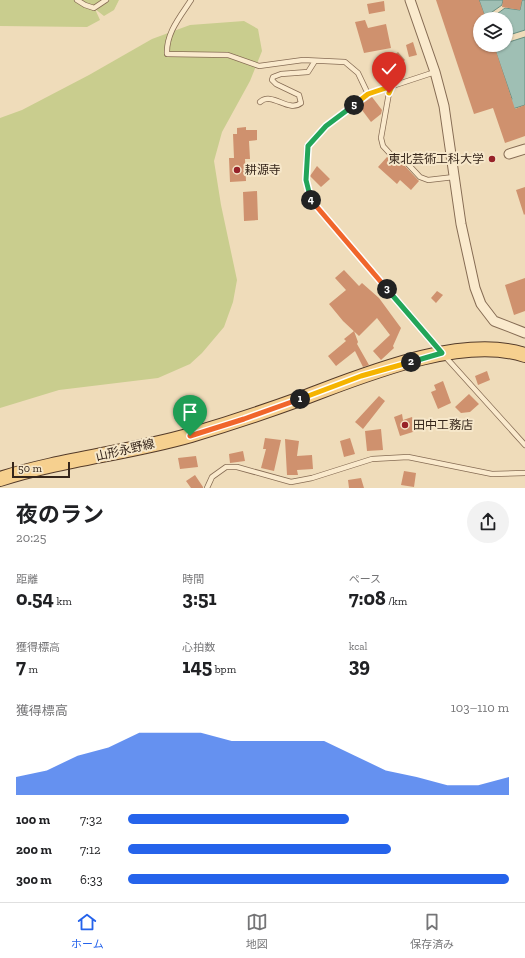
<!DOCTYPE html>
<html lang="ja">
<meta charset="utf-8">
<style>
body{margin:0;font-family:"Zilla Slab","Noto Sans JP",serif;background:#f2f2f2;color:#202124;height:100vh;display:flex;flex-direction:column;font-size:15px;white-space:nowrap}
*{box-sizing:border-box;margin:0}
p{font-size:13px;color:#757577}
.icon{flex:none;width:22px;height:22px;fill:none;stroke:currentColor;stroke-width:2;stroke-linecap:round;stroke-linejoin:round}
.map{position:relative;height:488px;overflow:hidden}
.details{display:flex;flex-direction:column;background:#fff;flex:1}
.details>*{flex:none}
.tools{position:absolute;left:473px;top:12px;display:grid;gap:8px}
.tools a{display:grid;place-items:center;width:40px;height:40px;border-radius:50%;background:#fff;box-shadow:0 1px 3px #0004;font-size:20px}
.scale{position:absolute;left:12px;bottom:10px;width:58px;box-sizing:border-box;padding-left:4px;border:2px solid #35251a;border-top:0;font-size:11px;line-height:14px;white-space:nowrap;color:#35251a;-webkit-text-stroke:3px #f6e7ca;paint-order:stroke}
.pin{position:absolute;display:grid;place-items:center;width:34px;height:34px;color:#fff;margin:-41px -17px;border-radius:50% 50% 50% 0;rotate:-45deg;box-shadow:0 0 4px #0007}
.pin .icon{rotate:45deg}
.km{position:absolute;width:20px;height:20px;margin:-10px;border-radius:50%;background:#222;color:#fff;font-size:11px;line-height:20px;text-align:center}
.round{display:grid;place-items:center;flex:none;width:42px;height:42px;border-radius:21px;background:#f2f2f2}
.head{display:flex;align-items:center;justify-content:space-between;height:68px;padding:0 16px}
h1{font-size:22px;font-weight:700;line-height:30px}
.stats{display:grid;grid-template-columns:repeat(3,1fr);gap:6px;height:68px;padding:4px 16px}
.stats div{display:grid;align-content:center}
.stats b{font-size:20px;font-weight:700}
.stats small{font-size:11px;font-weight:400}
.stats p{font-size:11px}
.chart{height:112px;padding:8px 16px}
.chart p{display:flex;justify-content:space-between}
.chart svg{width:100%;height:72px;margin-top:4px;fill:#2563eb;opacity:.7}
ul{padding:0 16px;list-style:none;font-size:13px}
li{display:grid;grid-template-columns:64px 48px 1fr;align-items:center;height:30px}
li i{height:10px;border-radius:5px;background:#2563eb}
.tabs{display:flex;justify-content:space-around;align-items:center;height:56px;border-top:1px solid #e0e0e0;background:#fff;font-size:11px;color:#757577}
.tabs a{display:grid;justify-items:center;gap:2px}
.tabs .active{color:#2563eb}
.map>svg:first-child{display:block}
.green{fill:#c9cd8e}
.water{fill:#9fbfb4;stroke:#678d81}
.building{fill:#cf916e}
.lines{fill:none;stroke-linecap:round;stroke-linejoin:round}
.service-casing{stroke:#866c54;stroke-width:6}
.minor-casing{stroke:#866c54;stroke-width:11}
.primary-casing{stroke:#533a29;stroke-width:16}
.service{stroke:#faeacd;stroke-width:4.5}
.minor{stroke:#faeacd;stroke-width:9}
.primary{stroke:#f6d08f;stroke-width:14}
.split-1-casing{stroke:#fff;stroke-width:8}
.split-2-casing{stroke:#fff;stroke-width:8}
.split-3-casing{stroke:#fff;stroke-width:8}
.split-4-casing{stroke:#fff;stroke-width:8}
.split-5-casing{stroke:#fff;stroke-width:8}
.split-6-casing{stroke:#fff;stroke-width:8}
.split-1{stroke:#f0652b;stroke-width:5}
.split-2{stroke:#f5b400;stroke-width:5}
.split-3{stroke:#22a559;stroke-width:5}
.split-4{stroke:#f0652b;stroke-width:5}
.split-5{stroke:#22a559;stroke-width:5}
.split-6{stroke:#f5b400;stroke-width:5}
.poi-dot{fill:#972229;stroke:#f6e7ca;stroke-width:1.5}
.labels{text-anchor:middle;dominant-baseline:central;stroke-width:4;stroke-linejoin:round;paint-order:stroke}
.poi-label{font-size:12px;fill:#35251a;stroke:#f6e7ca;text-anchor:start}
.street-label{font-size:12px;fill:#35251a;stroke:#f6e7ca}
</style>
<div class="map">
<svg width="525" height="488" viewBox="0 0 525 488">
<rect width="100%" height="100%" fill="#efdcba"/>
<path class="green" d="M 0,0 L 119,0 L 114,10 L 104,16 L 95,9 L 100,20 L 87,27 L 0,26 Z
M 244,21 L 258,29 L 262,51 L 250,81 L 222,132 L 214,161 L 221,205 L 237,280 L 233,302 L 224,327 L 202,353 L 190,364 L 158,378 L 59,390 L 0,408 L 0,118 L 22,110 L 89,75 L 152,39 L 190,25 Z"/>
<path class="water" d="M 479,0 L 503,0 L 502,5 L 485,17 Z
M 522,0 L 525,0 L 525,30 L 506,36 L 506,19 L 490,19 L 505,8 L 520,10 Z
M 525,37 L 525,105 L 503,112 L 512,99 L 494,47 L 506,45 L 506,43 Z"/>
<path class="building" d="M 436,0 L 479,0 L 486,19 L 480,19 L 480,45 L 494,45 L 515,109 L 525,105 L 525,136 L 505,143 L 493,108 L 474,114 Z
M 503,0 L 522,0 L 520,10 L 502,7 Z
M 384,1 L 385,11 L 369,14 L 367,4 Z
M 365,20 L 368,28 L 386,24 L 391,48 L 364,53 L 355,22 Z
M 413,42 L 417,55 L 409,57 L 406,45 Z
M 398,52 L 405,60 L 389,75 L 381,66 Z
M 372,97 L 382,110 L 381,114 L 371,122 L 359,106 Z
M 246,127 L 246,130 L 257,130 L 257,140 L 249,141 L 250,159 L 245,159 L 246,181 L 230,182 L 229,158 L 234,158 L 233,134 L 237,134 L 237,128 Z
M 387,157 L 398,166 L 400,164 L 404,165 L 419,181 L 411,190 L 400,180 L 397,184 L 378,167 Z
M 317,166 L 330,179 L 321,187 L 310,176 Z
M 525,187 L 525,214 L 524,215 L 516,190 Z
M 257,191 L 258,220 L 244,221 L 243,192 Z
M 344,270 L 359,286 L 362,283 L 379,298 L 401,328 L 393,346 L 394,348 L 381,360 L 373,351 L 390,335 L 377,318 L 359,336 L 343,321 L 329,304 L 346,290 L 335,278 Z
M 525,278 L 525,311 L 514,315 L 505,285 Z
M 437,291 L 443,295 L 436,303 L 431,298 Z
M 354,331 L 358,342 L 357,344 L 369,365 L 363,367 L 355,351 L 336,366 L 328,356 L 346,341 L 344,339 Z
M 487,371 L 490,380 L 478,385 L 475,376 Z
M 443,381 L 451,403 L 438,409 L 431,392 L 436,390 L 434,385 Z
M 469,394 L 479,404 L 470,412 L 461,413 L 455,407 Z
M 379,396 L 385,401 L 363,429 L 355,422 Z
M 402,414 L 403,420 L 412,417 L 416,431 L 400,436 L 394,417 Z
M 381,429 L 383,450 L 367,451 L 365,431 Z
M 265,438 L 281,440 L 274,471 L 261,468 L 266,449 L 263,449 Z
M 350,438 L 355,454 L 344,457 L 340,441 Z
M 285,439 L 299,441 L 297,456 L 312,455 L 313,469 L 297,470 L 298,475 L 287,475 Z
M 243,451 L 245,461 L 230,463 L 229,454 Z
M 196,456 L 198,467 L 180,469 L 178,458 Z
M 404,471 L 416,473 L 414,487 L 401,485 Z
M 195,475 L 203,487 L 203,488 L 191,488 L 186,481 Z
M 361,478 L 364,488 L 349,488 L 348,480 Z"/>
<g class="lines">
<defs>
<path id="service" d="M 77,0 L 85,5 L 94,8 L 106,0
M 191,0 C 180,17 166,33 167,54 L 228,55 L 259,66 L 303,60 L 345,62 L 358,73 L 368,94
M 435,72 L 368,94 L 326,126 L 307,146 L 306,180 L 310,199 L 442,353 L 525,445
M 392,86 L 389,93 L 381,138 L 383,146 L 394,158 L 406,162 L 420,177 L 428,180 L 454,177
M 260,102 C 272,91 288,113 301,103 L 299,95 L 276,84 L 272,80 L 273,77 L 281,74 L 308,72 L 315,61
M 207,488 L 212,477 L 226,467 L 237,467 L 291,482 L 312,478 L 372,459 L 408,457 L 492,474 L 525,473"/>
<path id="minor" d="M 410,0 L 435,72 L 444,106 L 461,224 L 475,288 L 481,304 L 494,321 L 525,333
M 509,154 L 525,149"/>
<path id="primary" d="M 0,479 C 62,459 129,453 191,435 C 228,424 264,412 300,399 C 362,376 460,334 525,355"/>
</defs>
<use href="#service" class="service-casing"/>
<use href="#minor" class="minor-casing"/>
<use href="#primary" class="primary-casing"/>
<use href="#service" class="service"/>
<use href="#minor" class="minor"/>
<use href="#primary" class="primary"/>
</g>
<g class="lines">
<defs>
<path id="split-1" d="M 190,436 L 244,419 L 300,399"/>
<path id="split-2" d="M 300,399 L 361,376 L 411,362"/>
<path id="split-3" d="M 387,289 L 442,353 L 411,362"/>
<path id="split-4" d="M 311,200 L 387,289"/>
<path id="split-5" d="M 311,200 L 306,180 L 308,146 L 326,126 L 354,105"/>
<path id="split-6" d="M 354,105 L 368,94 L 392,86 L 389,93"/>
</defs>
<use href="#split-1" class="split-1-casing"/>
<use href="#split-2" class="split-2-casing"/>
<use href="#split-3" class="split-3-casing"/>
<use href="#split-4" class="split-4-casing"/>
<use href="#split-5" class="split-5-casing"/>
<use href="#split-6" class="split-6-casing"/>
<use href="#split-1" class="split-1"/>
<use href="#split-2" class="split-2"/>
<use href="#split-3" class="split-3"/>
<use href="#split-4" class="split-4"/>
<use href="#split-5" class="split-5"/>
<use href="#split-6" class="split-6"/>
</g>
<g class="poi-dot">
<circle cx="492" cy="159" r="4"/>
<circle cx="237" cy="170" r="4"/>
<circle cx="405" cy="425" r="4"/>
</g>
<g class="labels">
<g class="poi-label">
<text x="484" y="159" text-anchor="end">東北芸術工科大学</text>
<text x="245" y="170">耕源寺</text>
<text x="413" y="425">田中工務店</text>
</g>
<g class="street-label">
<text transform="translate(125 450) rotate(-13)">山形永野線</text>
</g>
</g>
</svg>
<div class="tools">
<a><svg class="icon" aria-label="layers" viewBox="0 0 24 24"><path d="M12 4l9 5-9 5-9-5zM3 14l9 5 9-5"/></svg></a>
</div>
<div class="scale">50 m</div>
<div class="pin" style="left:190px;top:436px;background:#1e9e55"><svg class="icon" aria-label="arrive" viewBox="0 0 24 24"><path d="M6 21V4h12l-3 4 3 4H6"/></svg></div>
<div class="pin" style="left:389px;top:93px;background:#d93025"><svg class="icon" aria-label="check" viewBox="0 0 24 24"><path d="M5 12l5 5 9-10"/></svg></div>
<b class="km" style="left:300px;top:399px">1</b>
<b class="km" style="left:411px;top:362px">2</b>
<b class="km" style="left:387px;top:289px">3</b>
<b class="km" style="left:311px;top:200px">4</b>
<b class="km" style="left:354px;top:105px">5</b>
</div>
<section class="details">
<div class="head"><div><h1>夜のラン</h1><p>20:25</p></div><a class="round"><svg class="icon" aria-label="share" viewBox="0 0 24 24"><path d="M12 15V3M7 8l5-5 5 5M5 13v7h14v-7"/></svg></a></div>
<div class="stats">
<div><p>距離</p><b>0.54<small> km</small></b></div>
<div><p>時間</p><b>3:51</b></div>
<div><p>ペース</p><b>7:08<small> /km</small></b></div>
</div>
<div class="stats">
<div><p>獲得標高</p><b>7<small> m</small></b></div>
<div><p>心拍数</p><b>145<small> bpm</small></b></div>
<div><p>kcal</p><b>39</b></div>
</div>
<div class="chart"><p><span>獲得標高</span>103–110 m</p>
<svg viewBox="0 0 160 44" preserveAspectRatio="none"><path d="M0 44V33L10 29L20 20L30 15L40 6L50 6L60 6L70 11L80 11L90 11L100 11L110 20L120 29L130 33L140 38L150 38L160 33V44z"/></svg>
</div>
<ul>
<li><b>100 m</b>7:32<i style="width:58%"></i></li>
<li><b>200 m</b>7:12<i style="width:69%"></i></li>
<li><b>300 m</b>6:33<i style="width:100%"></i></li>
</ul>
</section>
<nav class="tabs">
<a class="active"><svg class="icon" aria-label="home" viewBox="0 0 24 24"><path d="M3 11l9-7 9 7M6 9v11h12V9"/></svg>ホーム</a>
<a><svg class="icon" aria-label="map" viewBox="0 0 24 24"><path d="M3 6l6-2 6 2 6-2v14l-6 2-6-2-6 2zM9 4v14M15 6v14"/></svg>地図</a>
<a><svg class="icon" aria-label="saved" viewBox="0 0 24 24"><path d="M7 4h10v16l-5-4-5 4z"/></svg>保存済み</a>
</nav>
